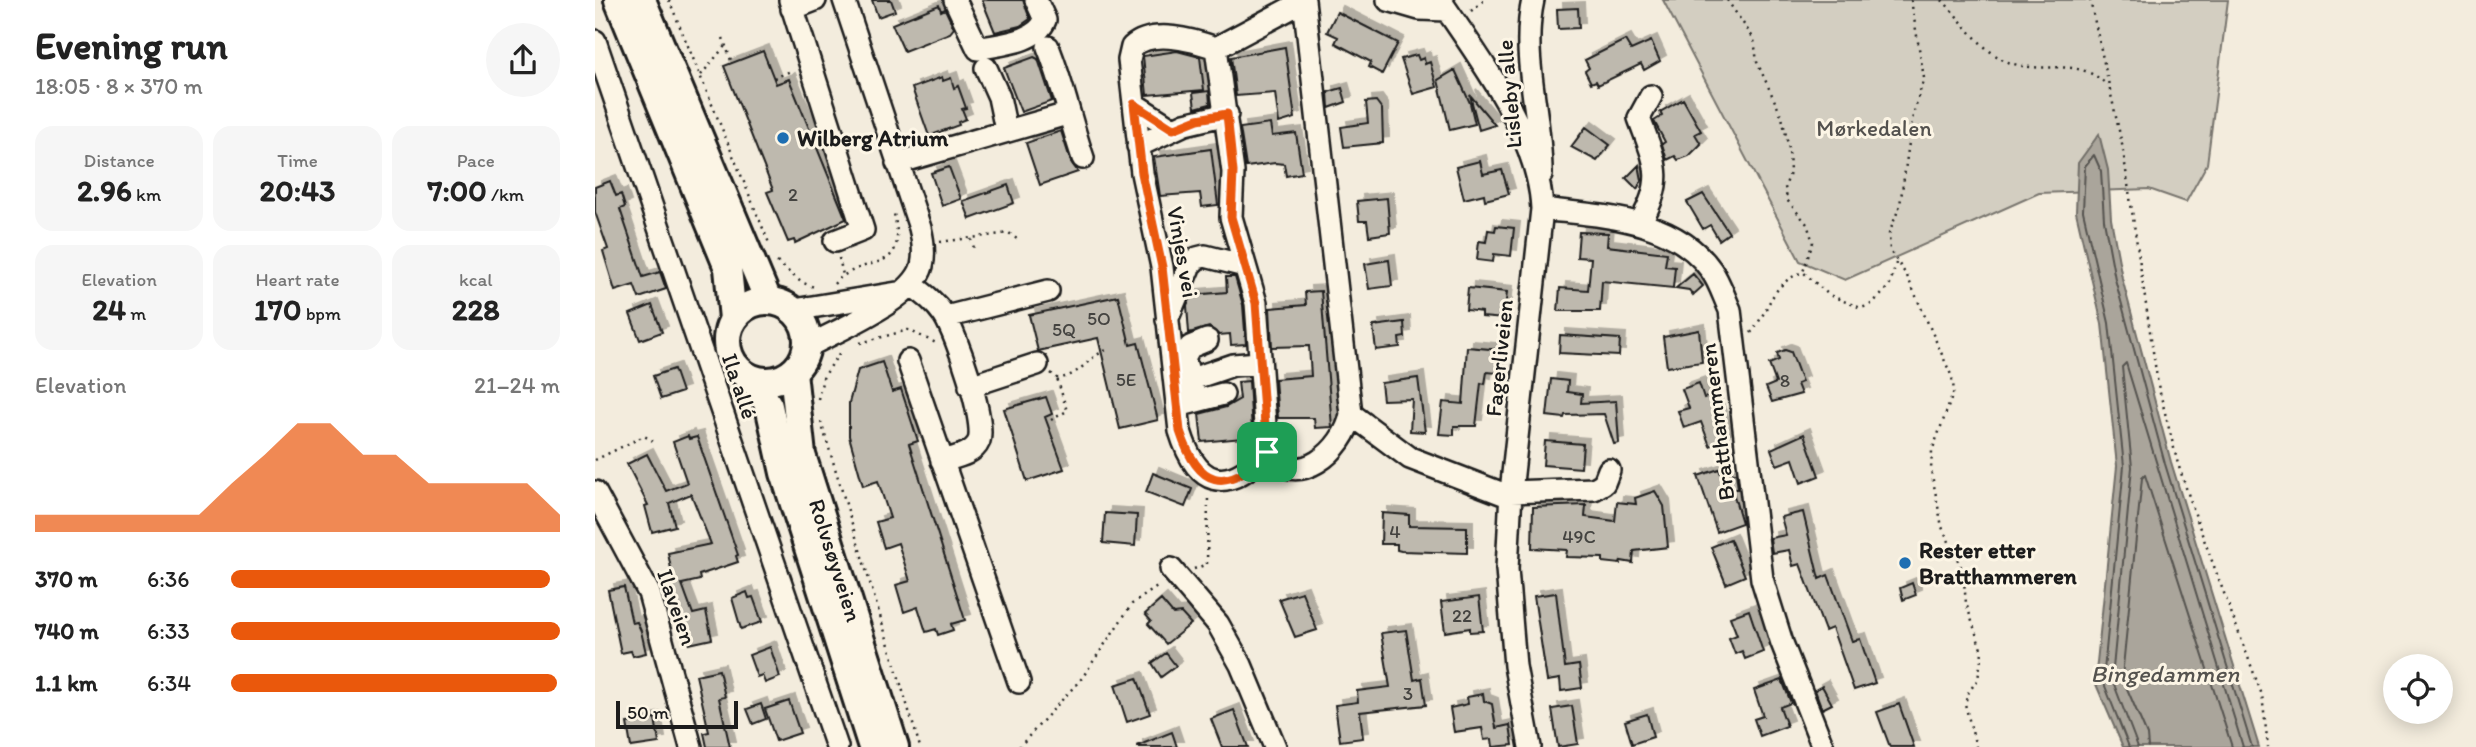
<!DOCTYPE html>
<meta charset="utf-8">
<style>
body{margin:0;font-family:Itim,sans-serif;background:#f6f6f6;color:#222;height:100vh;display:flex;flex-direction:column;font-size:26px;white-space:nowrap}
*{box-sizing:border-box;margin:0}
p{font-size:23px;color:#767676}
.icon{flex:none;width:38px;height:38px;fill:none;stroke:currentColor;stroke-width:2;stroke-linecap:round;stroke-linejoin:round}
.map{position:relative;flex:1;overflow:hidden}
.details{display:flex;flex-direction:column;background:#fff;width:595px}
.details>*{flex:none}
.fabs{position:absolute;left:1788px;top:654px;display:grid;gap:14px}
.fabs a{display:grid;place-items:center;width:70px;height:70px;border-radius:50%;background:#fff;box-shadow:0 4px 18px #0003;font-size:35px}
.scale{position:absolute;left:21px;bottom:18px;width:122px;box-sizing:border-box;padding-left:7px;border:4px solid #1c1c1c;border-top:0;font-size:19px;line-height:24px;white-space:nowrap;color:#1c1c1c;-webkit-text-stroke:5px #fcf5e5;paint-order:stroke}
.pin{position:absolute;display:grid;place-items:center;width:60px;height:60px;color:#fff;margin:-30px;border-radius:14px;box-shadow:0 4px 10px #0006}
.round{display:grid;place-items:center;flex:none;width:74px;height:74px;border-radius:37px;background:#f6f6f6}
.summary{display:flex;align-items:center;justify-content:space-between;height:119px;padding:0 35px}
h1{font-size:38px;font-weight:700;line-height:52px}
.metrics{display:grid;grid-template-columns:repeat(3,1fr);gap:10px;height:119px;padding:7px 35px}
.metrics div{display:grid;align-content:center;border-radius:18px;background:#f6f6f6;text-align:center}
.metrics b{font-size:30px;font-weight:700}
.metrics small{font-size:19px;font-weight:400}
.metrics p{font-size:19px}
.chart{height:196px;padding:14px 35px}
.chart p{display:flex;justify-content:space-between}
.chart svg{width:100%;height:126px;margin-top:7px;fill:#ea580c;opacity:.7}
ul{padding:0 35px;list-style:none;font-size:23px}
li{display:grid;grid-template-columns:112px 84px 1fr;align-items:center;height:52px}
li i{height:18px;border-radius:9px;background:#ea580c}
main{display:flex;flex:1;min-height:0}
.map>svg:first-child{display:block}
.green{fill:#d3cec1;stroke:#78756e;stroke-width:2}
.water{fill:#aaa59b;stroke:#716e68;stroke-width:2}
.lines{fill:none;stroke-linecap:round;stroke-linejoin:round}
.shore{stroke:#55534f;stroke-width:2}
.building{fill:#beb9ae;stroke:#1c1c1c;stroke-width:2;filter:url(#shadow)}
.minor-casing{stroke:#1c1c1c;stroke-width:26}
.major-casing{stroke:#1c1c1c;stroke-width:32}
.path{stroke:#1c1c1c;stroke-width:2.5;stroke-dasharray:2 5;stroke-linecap:butt}
.minor{stroke:#fcf5e5;stroke-width:21}
.major{stroke:#fcf5e5;stroke-width:26}
.route-casing{stroke:#fff;stroke-width:14}
.route{stroke:#ea580c;stroke-width:9}
.poi-dot{fill:#1f6fb2;stroke:#fcf5e5;stroke-width:2.5}
.labels{text-anchor:middle;dominant-baseline:central;stroke-width:6;stroke-linejoin:round;paint-order:stroke}
.number-label{font-size:19px;fill:#444340}
.street-label{font-size:23px;fill:#1c1c1c;stroke:#fcf5e5}
.park-label{font-size:23px;fill:#53514e;stroke:#fcf5e5}
.poi-label{font-size:23px;font-weight:bold;fill:#1c1c1c;stroke:#fcf5e5;text-anchor:start}
.water-label{font-size:24px;font-style:italic;fill:#55534f;stroke:#fcf5e5}
</style>
<main>
<section class="details">
<div class="summary"><div><h1>Evening run</h1><p>18:05 · 8 × 370 m</p></div><a class="round"><svg class="icon" aria-label="share" viewBox="0 0 24 24"><path d="M12 15V3M7 8l5-5 5 5M5 13v7h14v-7"/></svg></a></div>
<div class="metrics">
<div><p>Distance</p><b>2.96<small> km</small></b></div>
<div><p>Time</p><b>20:43</b></div>
<div><p>Pace</p><b>7:00<small> /km</small></b></div>
</div>
<div class="metrics">
<div><p>Elevation</p><b>24<small> m</small></b></div>
<div><p>Heart rate</p><b>170<small> bpm</small></b></div>
<div><p>kcal</p><b>228</b></div>
</div>
<div class="chart"><p><span>Elevation</span>21–24 m</p>
<svg viewBox="0 0 160 44" preserveAspectRatio="none"><path d="M0 44V38L10 38L20 38L30 38L40 38L50 38L60 27L70 17L80 6L90 6L100 17L110 17L120 27L130 27L140 27L150 27L160 38V44z"/></svg>
</div>
<ul>
<li><b>370 m</b>6:36<i style="width:97%"></i></li>
<li><b>740 m</b>6:33<i style="width:100%"></i></li>
<li><b>1.1 km</b>6:34<i style="width:99%"></i></li>
</ul>
</section>
<div class="map">
<svg width="1881" height="747" viewBox="0 0 1881 747">
<defs>
<filter id="shadow"><feDropShadow dx="6" dy="-6" stdDeviation="0" flood-color="#0004"/></filter>
</defs>
<rect width="100%" height="100%" fill="#f3ecdd"/>
<filter id="ink" filterUnits="userSpaceOnUse"><feTurbulence type="fractalNoise" baseFrequency=".0143" numOctaves="2"/><feDisplacementMap in="SourceGraphic" scale="14" xChannelSelector="R" yChannelSelector="G"/><feConvolveMatrix kernelMatrix="1 2 1 2 8 2 1 2 1" color-interpolation-filters="sRGB"/></filter>
<g filter="url(#ink)">
<path class="green" d="M 1068,0 L 1633,0 L 1612,164 L 1591,202 L 1554,189 L 1444,193 L 1250,280 L 1205,261 Z"/>
<path class="water" d="M 1504,134 L 1513,170 L 1516,219 L 1527,278 L 1576,462 L 1664,747 L 1528,747 L 1500,682 L 1522,466 L 1507,324 L 1481,212 L 1483,163 Z"/>
<g class="lines">
<path class="shore" d="M 1534,747 L 1508,681 L 1529,466 L 1514,323 L 1488,211 L 1490,166 L 1499,155 L 1506,171 L 1509,220 L 1520,279 L 1570,464 L 1657,747
M 1543,747 L 1517,679 L 1537,467 L 1527,367 L 1531,363 L 1648,747
M 1553,747 L 1552,735 L 1527,677 L 1547,478 L 1550,475 L 1637,747"/>
</g>
<path class="building" d="M 277,0 L 296,0 L 300,11 L 283,17 Z
M 387,0 L 428,0 L 435,19 L 425,26 L 400,32 Z
M 344,5 L 346,11 L 350,9 L 359,28 L 355,33 L 309,51 L 297,24 Z
M 983,8 L 984,28 L 963,29 L 962,9 Z
M 742,12 L 803,43 L 787,74 L 774,67 L 776,62 L 740,43 L 743,37 L 732,32 Z
M 1030,40 L 1036,50 L 1056,41 L 1065,61 L 1049,70 L 1046,64 L 1003,85 L 1001,81 L 996,83 L 990,71 L 994,68 L 990,60 Z
M 690,47 L 700,118 L 684,123 L 680,93 L 641,96 L 636,57 Z
M 168,51 L 181,84 L 194,79 L 251,219 L 200,243 L 199,240 L 193,242 L 172,192 L 178,190 L 129,66 Z
M 582,51 L 605,57 L 609,90 L 552,95 L 548,56 Z
M 822,55 L 824,60 L 829,58 L 830,64 L 835,62 L 842,87 L 818,94 L 806,59 Z
M 439,57 L 443,59 L 457,101 L 426,112 L 409,68 Z
M 860,70 L 875,103 L 880,124 L 855,130 L 843,80 Z
M 347,77 L 348,81 L 356,78 L 359,88 L 363,86 L 371,108 L 367,109 L 371,119 L 363,122 L 364,125 L 334,136 L 317,88 Z
M 747,88 L 751,102 L 734,108 L 733,92 Z
M 614,91 L 615,104 L 600,108 L 598,93 Z
M 875,95 L 900,125 L 884,130 Z
M 1088,99 L 1106,131 L 1100,134 L 1106,144 L 1094,156 L 1083,160 L 1080,156 L 1072,160 L 1067,144 L 1070,142 L 1059,121 L 1067,116 L 1065,112 Z
M 781,101 L 787,109 L 788,143 L 749,147 L 746,127 L 773,123 L 771,102 Z
M 675,124 L 677,136 L 701,133 L 707,173 L 691,176 L 689,164 L 680,163 L 651,167 L 645,128 Z
M 991,127 L 1015,145 L 1002,161 L 976,147 Z
M 466,131 L 476,162 L 483,172 L 445,185 L 431,143 Z
M 616,149 L 623,205 L 607,207 L 605,193 L 565,196 L 559,157 Z
M 885,161 L 888,174 L 907,170 L 914,194 L 890,200 L 889,194 L 869,199 L 861,167 Z
M 1044,165 L 1047,180 L 1042,189 L 1031,178 Z
M 354,167 L 366,199 L 347,206 L 336,173 Z
M 15,181 L 21,196 L 26,194 L 30,207 L 25,209 L 48,277 L 65,272 L 71,289 L 44,298 L 39,285 L 20,291 L 8,251 L 13,249 L 0,212 L 0,187 Z
M 413,185 L 419,203 L 375,219 L 368,201 Z
M 1108,194 L 1134,233 L 1124,240 L 1115,225 L 1108,229 L 1092,202 Z
M 792,198 L 795,233 L 774,236 L 772,221 L 764,221 L 762,201 Z
M 901,226 L 919,228 L 916,256 L 899,254 L 898,262 L 882,260 L 884,241 L 891,242 L 893,230 L 900,231 Z
M 984,232 L 1013,233 L 1012,246 L 1072,253 L 1070,266 L 1080,267 L 1078,288 L 1007,281 L 1005,311 L 963,311 L 965,288 L 993,290 L 996,258 L 982,257 Z
M 794,260 L 797,286 L 774,289 L 770,264 Z
M 1098,274 L 1108,286 L 1098,295 L 1094,290 L 1081,288 Z
M 631,277 L 640,277 L 648,305 L 651,344 L 636,345 L 635,334 L 624,335 L 614,327 L 594,333 L 592,306 L 597,295 L 632,292 Z
M 873,288 L 912,292 L 909,319 L 887,317 L 887,312 L 871,310 Z
M 726,291 L 737,427 L 720,428 L 719,418 L 683,418 L 680,379 L 716,376 L 714,346 L 677,347 L 675,308 L 711,305 L 710,292 Z
M 523,296 L 535,345 L 543,343 L 563,420 L 525,429 L 503,338 L 443,351 L 434,315 Z
M 57,305 L 67,332 L 45,340 L 35,314 Z
M 809,322 L 810,337 L 804,338 L 805,347 L 781,350 L 778,326 Z
M 1104,330 L 1107,362 L 1072,367 L 1068,337 Z
M 965,335 L 1025,339 L 1024,356 L 964,353 Z
M 872,347 L 906,350 L 903,373 L 892,372 L 890,384 L 886,383 L 881,426 L 859,426 L 859,435 L 844,434 L 848,402 L 868,404 Z
M 1190,350 L 1196,352 L 1207,382 L 1202,384 L 1206,394 L 1177,402 L 1171,387 L 1181,383 L 1174,364 L 1184,360 L 1182,353 Z
M 287,362 L 297,392 L 306,389 L 323,441 L 314,444 L 370,620 L 356,624 L 358,630 L 343,635 L 341,629 L 331,632 L 323,607 L 309,612 L 301,585 L 315,581 L 303,543 L 289,548 L 281,522 L 295,518 L 283,481 L 268,486 L 254,436 L 254,403 L 263,370 Z
M 79,369 L 87,392 L 66,399 L 58,376 Z
M 823,378 L 824,386 L 830,432 L 815,431 L 817,399 L 788,400 L 786,383 Z
M 956,379 L 973,381 L 972,392 L 987,394 L 986,403 L 1021,401 L 1024,443 L 1019,444 L 1009,414 L 970,415 L 969,418 L 952,416 Z
M 654,381 L 658,447 L 649,452 L 647,438 L 607,442 L 604,414 L 631,407 L 645,399 L 643,382 Z
M 1104,383 L 1109,398 L 1117,395 L 1133,439 L 1115,446 L 1106,422 L 1089,428 L 1083,411 L 1094,408 L 1087,389 Z
M 451,397 L 457,414 L 450,417 L 469,469 L 432,481 L 409,409 Z
M 1209,434 L 1224,476 L 1206,483 L 1198,459 L 1182,465 L 1176,449 Z
M 93,436 L 94,439 L 102,437 L 143,555 L 141,556 L 143,562 L 104,575 L 105,580 L 87,584 L 98,614 L 111,611 L 117,639 L 94,644 L 75,589 L 72,575 L 77,574 L 73,553 L 116,544 L 96,494 L 74,503 L 80,526 L 57,532 L 50,506 L 53,505 L 32,464 L 52,454 L 71,491 L 92,483 L 78,442 Z
M 950,441 L 988,444 L 986,468 L 948,465 Z
M 1124,469 L 1126,474 L 1141,473 L 1143,489 L 1137,489 L 1147,523 L 1122,532 L 1103,476 Z
M 558,473 L 597,489 L 590,507 L 551,492 Z
M 1060,491 L 1069,506 L 1073,547 L 1039,551 L 1038,563 L 1026,561 L 1025,564 L 1008,562 L 1008,558 L 971,557 L 972,550 L 937,548 L 938,507 L 991,505 L 990,517 L 1020,521 L 1022,502 L 1041,504 L 1040,498 Z
M 1208,512 L 1224,579 L 1233,575 L 1257,641 L 1265,639 L 1280,683 L 1259,690 L 1237,628 L 1230,631 L 1205,564 L 1198,566 L 1194,550 L 1177,553 L 1175,538 L 1191,535 L 1186,517 Z
M 510,513 L 542,515 L 540,546 L 508,543 Z
M 787,513 L 814,515 L 814,526 L 872,527 L 872,553 L 806,551 L 802,550 L 802,544 L 786,544 Z
M 1135,539 L 1150,576 L 1131,584 L 1116,547 Z
M 1317,583 L 1321,595 L 1308,600 L 1305,588 Z
M 29,587 L 37,623 L 42,622 L 46,631 L 51,653 L 38,656 L 36,651 L 26,653 L 13,590 Z
M 152,592 L 154,598 L 158,597 L 167,622 L 146,629 L 137,598 Z
M 707,592 L 722,630 L 700,637 L 684,599 Z
M 961,593 L 970,667 L 984,665 L 987,688 L 966,691 L 965,679 L 952,681 L 939,596 Z
M 884,597 L 888,631 L 875,632 L 875,628 L 850,632 L 846,602 Z
M 566,600 L 578,614 L 586,613 L 596,624 L 571,644 L 553,624 L 556,621 L 550,614 Z
M 1154,610 L 1168,652 L 1150,659 L 1147,651 L 1140,654 L 1134,638 L 1142,635 L 1135,617 Z
M 811,630 L 819,680 L 827,678 L 831,705 L 765,712 L 768,738 L 745,741 L 740,705 L 763,702 L 762,691 L 795,687 L 786,633 Z
M 175,647 L 185,677 L 170,683 L 167,675 L 162,677 L 154,655 Z
M 571,653 L 581,666 L 566,677 L 557,663 Z
M 124,670 L 130,697 L 124,698 L 135,747 L 112,747 L 109,733 L 114,732 L 101,675 Z
M 542,678 L 555,714 L 532,722 L 520,685 Z
M 1187,680 L 1196,703 L 1185,707 L 1192,726 L 1165,736 L 1159,719 L 1168,716 L 1159,690 Z
M 1227,686 L 1237,704 L 1227,709 L 1220,690 Z
M 888,694 L 889,701 L 897,704 L 901,728 L 915,725 L 918,745 L 898,747 L 897,739 L 889,740 L 887,728 L 859,732 L 855,708 L 873,704 L 872,697 Z
M 194,701 L 205,733 L 181,741 L 170,709 Z
M 166,704 L 171,719 L 158,724 L 152,709 Z
M 1304,704 L 1319,747 L 1295,747 L 1282,712 Z
M 977,706 L 983,744 L 963,747 L 957,709 Z
M 639,710 L 653,747 L 627,747 L 616,719 Z
M 1052,714 L 1058,737 L 1037,744 L 1030,721 Z
M 60,718 L 64,743 L 36,747 L 32,723 Z
M 577,732 L 582,747 L 542,747 L 542,746 Z"/>
<g class="lines">
<defs>
<path id="minor" d="M 195,0 L 268,230 L 240,241
M 360,0 L 383,49 C 404,44 441,43 450,20 L 441,0
M 793,0 L 824,9 L 852,10
M 845,0 C 885,59 944,136 947,209 L 916,492 L 912,569 L 920,666 L 935,747
M 938,0 C 925,59 947,116 946,175
M 197,9 L 220,0
M 0,41 L 242,747
M 453,47 C 468,84 475,120 488,158
M 621,48 L 638,172 L 636,217 L 661,303 L 672,452 C 700,493 750,450 756,414 L 709,0
M 621,48 C 598,40 558,28 537,47 L 534,60 L 547,173 L 567,267 L 585,431 C 602,487 631,495 672,452
M 621,48 L 709,1
M 391,68 L 404,97 L 411,130
M 539,104 L 578,129
M 543,146 L 590,124 L 632,114
M 302,163 L 472,114
M 947,209 C 1004,216 1079,217 1116,270 C 1124,281 1129,297 1135,310 L 1167,579 L 1187,643 L 1228,747
M 1046,221 C 1071,178 1060,162 1044,118 L 1056,96
M 317,285 C 329,294 340,302 349,315 C 361,333 391,420 384,441 C 378,455 360,457 347,461
M 199,310 L 302,293
M 351,317 L 453,291
M 572,320 L 595,265 L 602,258 L 610,256 L 650,266
M 212,347 C 242,330 318,300 327,266 C 330,253 328,240 325,228 L 249,0
M 313,361 L 424,682
M 594,380 L 638,365 L 665,363
M 375,386 L 442,364
M 601,399 L 589,358 L 595,347 L 612,340
M 590,404 L 628,394
M 756,414 L 815,458 L 916,497
M 0,492 L 54,593 L 96,747
M 916,492 L 999,489 L 1009,483 L 1014,470
M 576,569 L 623,624 L 646,665 L 680,747"/>
<g id="major">
<path d="M 23,0 L 133,268 L 138,319"/>
<path d="M 47,0 L 173,300"/>
<circle cx="172" cy="341" r="40"/>
<path id="s1" d="M 198,372 L 207,455 L 300,747"/>
<path d="M 158,379 L 174,406 L 189,473 L 277,747"/>
</g>
</defs>
<use href="#minor" class="minor-casing"/>
<use href="#major" class="major-casing"/>
<path class="path" d="M 74,0 L 174,243
M 1132,0 L 1159,39 L 1162,62 L 1187,117 L 1194,149 L 1195,173 L 1190,187 L 1192,200 L 1212,224 L 1218,242 L 1208,272
M 1316,0 L 1329,78 L 1318,115 L 1305,205 L 1294,234 L 1295,251 L 1312,276 L 1357,377 L 1359,391 L 1337,451 L 1336,470 L 1347,527 L 1368,571 L 1371,603 L 1387,652 L 1383,679 L 1373,693 L 1370,704 L 1381,747
M 1347,0 C 1368,21 1389,56 1419,64 C 1453,74 1482,56 1512,85
M 1495,0 L 1527,144 L 1563,385 L 1583,464 L 1604,526 L 1667,695 L 1673,747
M 876,11 L 889,0
M 128,38 L 137,63
M 106,75 L 130,46
M 179,78 L 198,70
M 376,239 L 380,251
M 345,242 L 414,233 L 422,239
M 244,258 L 248,275
M 182,262 L 206,282 L 219,287
M 239,284 C 270,250 316,280 298,210
M 1156,333 C 1176,308 1175,284 1208,272 L 1234,295 L 1266,308 L 1275,305 L 1286,295 L 1295,284 L 1301,263
M 265,343 L 313,330 L 341,343
M 456,373 L 462,378 C 484,378 493,356 512,350
M 223,399 L 228,378 L 245,352
M 456,420 L 472,411 L 462,378
M 226,422 L 325,747
M 0,460 L 49,436 L 58,441
M 599,569 L 612,564 L 613,497
M 424,747 L 487,678 L 537,604 L 565,585"/>
<use href="#minor" class="minor"/>
<use href="#major" class="major"/>
</g>
</g>
<g class="lines" filter="url(#ink)">
<defs>
<path id="route" d="M 539,104 L 578,129 L 603,119 L 632,114 L 638,172 L 636,217 L 661,303 L 672,452 C 631,495 603,487 585,431 L 567,267 L 547,173 Z"/>
</defs>
<use href="#route" class="route-casing"/>
<use href="#route" class="route"/>
</g>
<g class="poi-dot">
<circle cx="188" cy="138" r="7"/>
<circle cx="1310" cy="563" r="7"/>
</g>
<g class="labels">
<g class="number-label">
<text x="198" y="194">2</text>
<text x="504" y="318">5O</text>
<text x="469" y="329">5Q</text>
<text x="531" y="379">5E</text>
<text x="1190" y="380">8</text>
<text x="800" y="531">4</text>
<text x="984" y="536">49C</text>
<text x="867" y="615">22</text>
<text x="813" y="693">3</text>
</g>
<g class="street-label">
<text transform="translate(914 94) rotate(-95)">Lisleby alle</text>
<text transform="translate(588 252) rotate(80)">Vinjes vei</text>
<text transform="translate(904 358) rotate(-84)">Fagerliveien</text>
<text transform="translate(145 386) rotate(71)">Ila allé</text>
<text transform="translate(1122 422) rotate(-97)">Bratthammeren</text>
<text stroke="none"><textPath href="#s1" startOffset="194">Rolvsøyveien</textPath></text>
<text transform="translate(82 607) rotate(71)">Ilaveien</text>
</g>
<g class="park-label">
<text x="1279" y="128">Mørkedalen</text>
</g>
<g class="poi-label">
<text x="202" y="138">Wilberg Atrium</text>
<text x="1324" y="550">Rester etter<tspan x="1324" dy="26">Bratthammeren</tspan></text>
</g>
<g class="water-label">
<text x="1570" y="673">Bingedammen</text>
</g>
</g>
</svg>
<div class="fabs">
<a><svg class="icon" aria-label="locate" viewBox="0 0 24 24"><circle cx="12" cy="12" r="6"/><path d="M12 2v4M12 18v4M2 12h4M18 12h4"/></svg></a>
</div>
<div class="scale">50 m</div>
<div class="pin" style="left:672px;top:452px;background:#1e9e55"><svg class="icon" aria-label="arrive" viewBox="0 0 24 24"><path d="M6 21V4h12l-3 4 3 4H6"/></svg></div>
</div>
</main>
